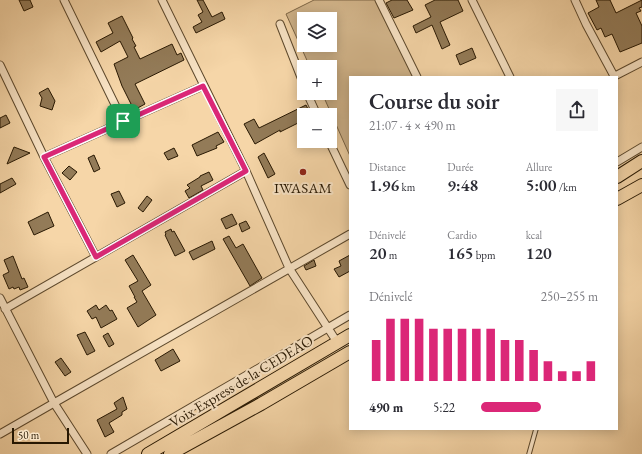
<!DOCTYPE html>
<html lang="fr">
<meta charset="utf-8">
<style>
body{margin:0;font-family:"EB Garamond",serif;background:#f7f7f7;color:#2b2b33;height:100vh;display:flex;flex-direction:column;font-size:15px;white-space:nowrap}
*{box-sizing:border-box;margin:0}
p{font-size:13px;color:#7c7c81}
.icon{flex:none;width:22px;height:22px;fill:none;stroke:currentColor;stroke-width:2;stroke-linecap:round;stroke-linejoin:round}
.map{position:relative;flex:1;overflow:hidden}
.sheet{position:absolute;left:349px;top:76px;width:269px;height:354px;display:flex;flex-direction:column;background:#fff;border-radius:0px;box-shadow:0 2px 10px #0003}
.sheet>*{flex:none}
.controls{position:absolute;left:297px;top:12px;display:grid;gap:8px}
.controls a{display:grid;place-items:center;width:40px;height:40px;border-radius:0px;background:#fff;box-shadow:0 2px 10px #0003;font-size:20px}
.scale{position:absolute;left:12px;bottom:10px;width:57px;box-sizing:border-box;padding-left:4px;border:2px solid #281802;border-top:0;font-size:11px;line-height:14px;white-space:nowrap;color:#281802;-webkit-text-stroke:3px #f9e4c6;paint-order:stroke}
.pin{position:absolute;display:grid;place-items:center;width:34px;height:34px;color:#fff;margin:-17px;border-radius:8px;box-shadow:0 2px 6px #0006}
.round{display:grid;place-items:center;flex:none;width:42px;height:42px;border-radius:0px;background:#f7f7f7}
.headline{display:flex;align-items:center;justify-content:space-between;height:68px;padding:0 20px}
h1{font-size:22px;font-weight:600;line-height:30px}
.stats{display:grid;grid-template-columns:repeat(3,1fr);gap:6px;height:68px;padding:4px 20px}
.stats div{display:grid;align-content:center}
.stats b{font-size:17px;font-weight:600}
.stats small{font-size:11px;font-weight:400}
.stats p{font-size:11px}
.chart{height:112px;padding:8px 20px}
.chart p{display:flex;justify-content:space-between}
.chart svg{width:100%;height:72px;margin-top:4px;stroke:#db2777;stroke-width:6}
ul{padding:0 20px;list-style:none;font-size:13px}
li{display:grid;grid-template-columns:64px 48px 1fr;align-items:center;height:30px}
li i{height:10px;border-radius:5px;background:#db2777}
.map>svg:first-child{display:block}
.green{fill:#d3b68c;stroke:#7e6747;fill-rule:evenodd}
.building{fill:#937b58;stroke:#281802}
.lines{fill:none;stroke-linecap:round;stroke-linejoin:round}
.lane-casing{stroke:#5c482c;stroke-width:5.5}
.street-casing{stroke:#5c482c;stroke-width:9}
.primary-casing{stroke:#281802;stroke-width:14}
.lane{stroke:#f9e4c6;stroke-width:3.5}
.street{stroke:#f9e4c6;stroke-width:7}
.primary{stroke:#f6d6a8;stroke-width:12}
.route-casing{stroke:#fff;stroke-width:8}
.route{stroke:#db2777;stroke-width:5}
.poi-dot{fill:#8f2418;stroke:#f9e4c6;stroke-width:1.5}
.labels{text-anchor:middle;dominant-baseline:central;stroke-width:4;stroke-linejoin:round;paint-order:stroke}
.poi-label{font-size:15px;fill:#281802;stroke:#f9e4c6}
.street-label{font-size:15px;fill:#281802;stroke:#f9e4c6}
</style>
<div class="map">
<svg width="642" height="454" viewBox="0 0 642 454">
<rect width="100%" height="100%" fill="#f6d6a8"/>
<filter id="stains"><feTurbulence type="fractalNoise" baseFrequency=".005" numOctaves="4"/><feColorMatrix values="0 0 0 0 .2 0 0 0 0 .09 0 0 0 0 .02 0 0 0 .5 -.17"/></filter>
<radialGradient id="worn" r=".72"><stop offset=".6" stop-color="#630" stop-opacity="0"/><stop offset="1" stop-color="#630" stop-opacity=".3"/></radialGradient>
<path class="green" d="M 314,0 L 377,0 L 415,77 L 350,77 L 350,156 L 322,93 L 330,93 L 330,67 L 310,67 L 286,14 ZM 304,19 L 330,19 L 330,45 L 304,45 Z"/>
<path class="building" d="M 19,0 L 30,0 L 33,7 L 24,11 Z
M 197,0 L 203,0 L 212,17 L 222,12 L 225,19 L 196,33 L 193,27 L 202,22 L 198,15 L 203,12 Z
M 392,0 L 407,0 L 413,10 L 394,18 L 386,3 Z
M 435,0 L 458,0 L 463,11 L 440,22 L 450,45 L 442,49 L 432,25 L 416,33 L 413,26 L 431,17 L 425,5 Z
M 596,0 L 610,0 L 616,13 L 642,0 L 642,7 L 639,8 L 641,11 L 636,13 L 642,26 L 642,43 L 620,52 L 612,34 L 605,37 L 601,28 L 597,30 L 588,13 L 599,7 Z
M 122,16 L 133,38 L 132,39 L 136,46 L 134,47 L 140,59 L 172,44 L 177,55 L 181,53 L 184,60 L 135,84 L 145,104 L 134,110 L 122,86 L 114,64 L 128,57 L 120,41 L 101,52 L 96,42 L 113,33 L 108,23 Z
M 472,48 L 476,58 L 460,65 L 456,55 Z
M 48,88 L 55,101 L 52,110 L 40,106 L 42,98 L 39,93 Z
M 306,105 L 311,115 L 304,115 L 304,120 L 280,132 L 280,130 L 255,144 L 244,124 L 254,119 L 259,128 Z
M 6,115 L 10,123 L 0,128 L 0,118 Z
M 218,132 L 224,142 L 216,146 L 217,148 L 197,156 L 192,145 Z
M 14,147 L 30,153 L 7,164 Z
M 174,148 L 178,156 L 168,160 L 164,153 Z
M 264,153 L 275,174 L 268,178 L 258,157 Z
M 94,155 L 100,169 L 94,172 L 88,158 Z
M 69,166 L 77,172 L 70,180 L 62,173 Z
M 209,172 L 213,180 L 201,186 L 203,190 L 189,198 L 185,191 L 190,188 L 187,185 L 200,177 L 200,176 Z
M 12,178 L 16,184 L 0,193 L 0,184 Z
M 119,191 L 125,203 L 117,207 L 111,194 Z
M 147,196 L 152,200 L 143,212 L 138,208 Z
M 48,212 L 54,226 L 34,235 L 28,222 Z
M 232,214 L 237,224 L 226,229 L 221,219 Z
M 246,221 L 250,228 L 242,232 L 239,224 Z
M 171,229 L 172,232 L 174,231 L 185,251 L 175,256 L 165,235 L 166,234 L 165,232 Z
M 229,236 L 236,248 L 243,244 L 262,278 L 250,286 L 223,239 Z
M 212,241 L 215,249 L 193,260 L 189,252 Z
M 133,255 L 151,285 L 142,291 L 156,315 L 138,327 L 127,308 L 137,302 L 134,297 L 135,297 L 129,286 L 138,281 L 125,260 Z
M 350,255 L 350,271 L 339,277 L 334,269 L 341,266 L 339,261 Z
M 13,256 L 22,279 L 24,278 L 28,287 L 20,290 L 19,287 L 14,289 L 13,287 L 9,289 L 3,275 L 9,272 L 4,260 Z
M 314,260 L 316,266 L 306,270 L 304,266 Z
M 96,305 L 99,310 L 106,305 L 110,311 L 112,310 L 117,319 L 101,328 L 96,317 L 92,319 L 87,311 Z
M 85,332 L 95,351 L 87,355 L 77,335 Z
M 108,333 L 114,344 L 109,347 L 103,336 Z
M 173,349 L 180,361 L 161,371 L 155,360 Z
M 61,358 L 71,372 L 65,376 L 55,362 Z
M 123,397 L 127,409 L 122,412 L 122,415 L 109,423 L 114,432 L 105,437 L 97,420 L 117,409 L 114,403 Z"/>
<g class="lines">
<defs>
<path id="lane" d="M 529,454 L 536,429"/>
<path id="street" d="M 64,0 L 123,121
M 162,0 L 246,171 L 289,268 L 337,342
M 379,0 L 417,77
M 472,0 L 510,77
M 575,0 L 586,24 L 614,76
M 280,24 L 304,85
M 0,65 L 44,157 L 96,257
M 613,77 L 642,62
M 307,93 L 317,115
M 329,141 L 350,185
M 44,157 L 203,86
M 617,162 L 642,147
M 0,298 L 54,403 L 87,454
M 5,309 L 246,171
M 0,434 L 54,403 L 350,234
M 111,454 L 350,315"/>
<path id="primary" d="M 617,177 L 642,161
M 617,199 L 642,185
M 148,454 L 350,335
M 170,454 L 261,404 L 350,352"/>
</defs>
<use href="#lane" class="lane-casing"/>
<use href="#street" class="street-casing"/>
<use href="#primary" class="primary-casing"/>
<use href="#lane" class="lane"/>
<use href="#street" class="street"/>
<use href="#primary" class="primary"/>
</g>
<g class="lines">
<defs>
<path id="route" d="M 203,86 L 246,171 L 96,257 L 44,157 Z"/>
</defs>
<use href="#route" class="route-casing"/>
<use href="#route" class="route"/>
</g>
<circle class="poi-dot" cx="303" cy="172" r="4"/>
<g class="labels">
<g class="poi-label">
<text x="303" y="187">IWASAM</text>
</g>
<g class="street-label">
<text transform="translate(241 381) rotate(-31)">Voix Express de la CEDEAO</text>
</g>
</g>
<rect width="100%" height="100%" filter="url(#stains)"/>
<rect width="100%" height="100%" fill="url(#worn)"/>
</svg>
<div class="controls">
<a><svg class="icon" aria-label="layers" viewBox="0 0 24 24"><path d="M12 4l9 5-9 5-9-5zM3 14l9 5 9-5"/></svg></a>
<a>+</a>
<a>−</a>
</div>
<div class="scale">50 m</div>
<div class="pin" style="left:123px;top:121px;background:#1e9e55"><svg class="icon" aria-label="arrive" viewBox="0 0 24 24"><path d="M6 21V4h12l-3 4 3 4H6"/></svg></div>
<section class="sheet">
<div class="headline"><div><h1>Course du soir</h1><p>21:07 · 4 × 490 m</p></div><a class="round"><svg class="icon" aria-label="share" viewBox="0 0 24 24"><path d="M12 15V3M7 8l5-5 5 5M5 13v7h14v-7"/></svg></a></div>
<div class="stats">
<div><p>Distance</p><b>1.96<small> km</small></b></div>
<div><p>Durée</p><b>9:48</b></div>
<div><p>Allure</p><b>5:00<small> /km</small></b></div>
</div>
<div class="stats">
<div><p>Dénivelé</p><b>20<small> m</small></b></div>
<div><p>Cardio</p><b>165<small> bpm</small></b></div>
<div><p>kcal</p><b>120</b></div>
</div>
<div class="chart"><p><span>Dénivelé</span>250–255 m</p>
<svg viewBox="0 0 160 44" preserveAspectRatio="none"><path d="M5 44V19M15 44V6M25 44V6M35 44V6M45 44V12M55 44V12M65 44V12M75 44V12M85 44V12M95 44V19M105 44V19M115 44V25M125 44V32M135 44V38M145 44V38M155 44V32"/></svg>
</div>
<ul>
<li><b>490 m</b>5:22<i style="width:51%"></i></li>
</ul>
</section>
</div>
